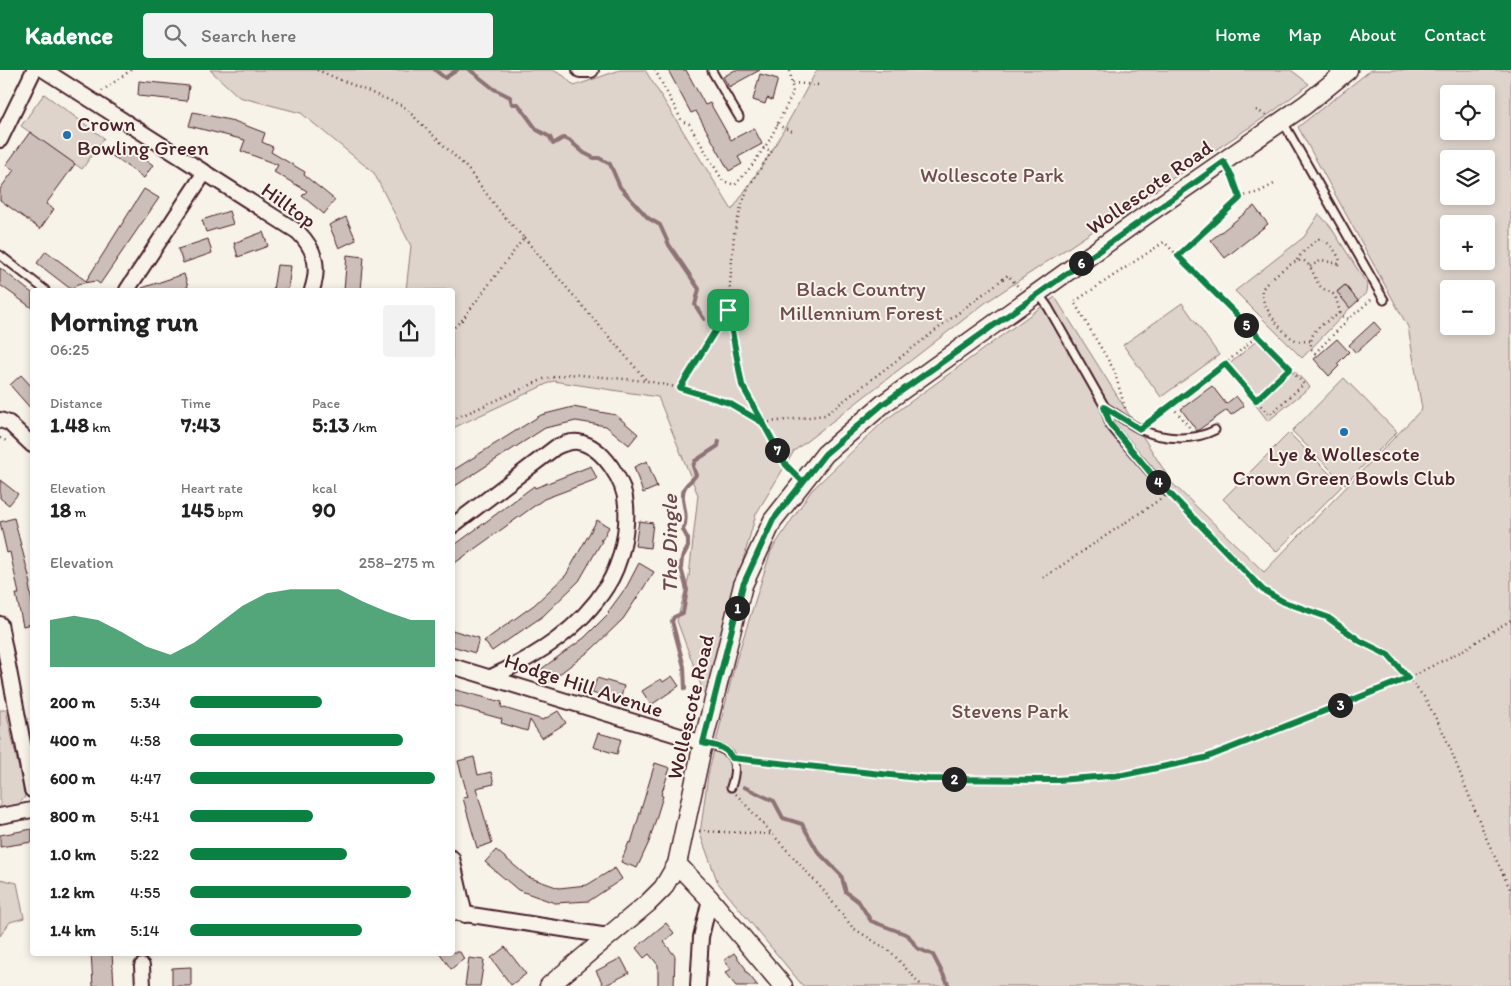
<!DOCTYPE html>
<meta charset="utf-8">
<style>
body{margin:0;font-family:Itim,sans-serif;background:#f2f2f2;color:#222;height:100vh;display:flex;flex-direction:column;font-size:19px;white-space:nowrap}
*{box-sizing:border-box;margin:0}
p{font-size:16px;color:#767676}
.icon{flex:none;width:28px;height:28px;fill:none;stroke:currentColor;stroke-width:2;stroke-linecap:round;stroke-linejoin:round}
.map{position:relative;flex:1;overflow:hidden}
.details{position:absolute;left:30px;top:218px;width:425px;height:668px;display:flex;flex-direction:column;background:#fff;border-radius:5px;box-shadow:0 2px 8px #0003}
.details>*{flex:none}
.buttons{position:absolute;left:1440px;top:15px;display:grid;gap:10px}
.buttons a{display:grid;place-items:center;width:55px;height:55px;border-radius:5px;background:#fff;box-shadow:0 2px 8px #0003;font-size:25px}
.pin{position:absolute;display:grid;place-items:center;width:42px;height:42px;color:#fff;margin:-21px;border-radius:10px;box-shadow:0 2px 8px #0006}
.km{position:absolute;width:25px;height:25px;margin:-12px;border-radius:50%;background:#222;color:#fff;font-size:14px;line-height:25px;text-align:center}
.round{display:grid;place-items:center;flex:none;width:52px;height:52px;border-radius:5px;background:#f2f2f2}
.overview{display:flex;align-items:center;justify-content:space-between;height:85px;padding:0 20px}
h1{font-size:28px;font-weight:800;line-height:38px}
.metrics{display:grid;grid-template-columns:repeat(3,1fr);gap:8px;height:85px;padding:5px 20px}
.metrics div{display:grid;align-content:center}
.metrics b{font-size:21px;font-weight:800}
.metrics small{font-size:14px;font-weight:400}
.metrics p{font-size:14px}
.chart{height:140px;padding:10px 20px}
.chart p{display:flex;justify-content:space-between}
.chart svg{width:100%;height:90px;margin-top:5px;fill:#0b8043;opacity:.7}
ul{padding:0 20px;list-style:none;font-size:16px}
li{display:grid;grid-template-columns:80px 60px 1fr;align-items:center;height:38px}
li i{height:12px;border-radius:6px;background:#0b8043}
header{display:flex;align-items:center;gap:30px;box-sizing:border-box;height:70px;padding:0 25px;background:#0b8043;color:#fff}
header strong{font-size:24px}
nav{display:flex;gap:28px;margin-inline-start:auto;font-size:18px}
.search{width:350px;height:45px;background:#f2f2f2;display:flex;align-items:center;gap:12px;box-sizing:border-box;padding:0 18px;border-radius:5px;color:#767676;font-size:19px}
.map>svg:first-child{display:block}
.green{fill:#ded4cc;stroke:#947a7c;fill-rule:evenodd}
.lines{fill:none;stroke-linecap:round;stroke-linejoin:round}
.stream{stroke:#8e7275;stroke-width:4}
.building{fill:#ccbfb9;stroke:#4a1f2b}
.service-casing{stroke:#4a1f2b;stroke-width:11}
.minor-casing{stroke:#4a1f2b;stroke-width:18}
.tertiary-casing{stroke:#4a1f2b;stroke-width:21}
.path{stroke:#4a1f2b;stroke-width:2.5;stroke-dasharray:1 4;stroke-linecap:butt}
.service{stroke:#f7f3e8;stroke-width:7}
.minor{stroke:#f7f3e8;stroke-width:14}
.tertiary{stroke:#f7f3e8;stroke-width:18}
.route-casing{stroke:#fff;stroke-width:10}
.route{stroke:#0b8043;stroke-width:6}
.poi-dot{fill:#1f6fb2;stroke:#f7f3e8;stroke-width:2}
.labels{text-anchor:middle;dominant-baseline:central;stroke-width:4;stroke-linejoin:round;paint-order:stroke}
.poi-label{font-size:21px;fill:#4a1f2b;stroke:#f7f3e8;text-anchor:start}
.park-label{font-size:21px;fill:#6f4c53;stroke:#f7f3e8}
.street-label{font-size:21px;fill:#4a1f2b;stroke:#f7f3e8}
.water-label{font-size:22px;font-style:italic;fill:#6c4950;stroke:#f7f3e8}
</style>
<header>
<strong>Kadence</strong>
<div class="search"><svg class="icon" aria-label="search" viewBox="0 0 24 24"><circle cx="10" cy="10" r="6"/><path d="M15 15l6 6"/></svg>Search here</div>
<nav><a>Home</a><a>Map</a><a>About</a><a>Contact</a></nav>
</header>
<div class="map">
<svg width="1511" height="916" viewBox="0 0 1511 916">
<rect width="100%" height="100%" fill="#f7f3e8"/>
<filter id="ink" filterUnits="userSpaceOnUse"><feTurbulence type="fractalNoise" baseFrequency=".02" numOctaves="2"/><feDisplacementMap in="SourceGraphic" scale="10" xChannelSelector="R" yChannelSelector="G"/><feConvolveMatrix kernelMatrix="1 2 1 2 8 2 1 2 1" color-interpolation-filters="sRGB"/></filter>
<g filter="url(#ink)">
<path class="green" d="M 210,0 L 553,0 L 564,6 L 574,16 L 620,0 L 645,0 L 732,140 L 772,81 L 817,0 L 1291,0 L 1309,14 L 1271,43 L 985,233 L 794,381 L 756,444 L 705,626 L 677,551 L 689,506 L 698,425 L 658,327 L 553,311 L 453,358 L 452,220 L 406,220 L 411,176 L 374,103 L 301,43 L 239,27 Z
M 1371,0 L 1511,0 L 1511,916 L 803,916 L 718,813 L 700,764 L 708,705 L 735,594 L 771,481 L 811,421 L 884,351 L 1055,227 L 1172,413 L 1264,502 L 1422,339 L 1408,257 L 1298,57 ZM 1449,24 L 1486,24 L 1486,61 L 1449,61 ZM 1449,89 L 1486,89 L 1486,126 L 1449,126 ZM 1449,154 L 1486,154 L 1486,191 L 1449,191 ZM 1449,219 L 1486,219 L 1486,256 L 1449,256 Z
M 44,24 L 104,68 L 82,99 L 21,56 Z
M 1319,144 L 1330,156 L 1367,214 L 1366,223 L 1358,231 L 1345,215 L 1337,221 L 1350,238 L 1302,288 L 1235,221 L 1304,167 Z
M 1182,233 L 1219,285 L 1161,327 L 1123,275 Z
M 1261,267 L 1310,317 L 1268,351 L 1226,297 Z
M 1344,308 L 1397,362 L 1345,414 L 1292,361 Z
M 1289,363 L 1342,416 L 1276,482 L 1223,429 Z
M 0,640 L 6,640 L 25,727 L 18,735 L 0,739 Z
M 0,809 L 17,813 L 24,848 L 10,852 L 0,866 Z"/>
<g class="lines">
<path class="stream" d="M 435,0 L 445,8 L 457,0
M 470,0 L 494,19 L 510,27 L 512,34 L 518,34 L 537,60 L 550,67 L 553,74 L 563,68 L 569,70 L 584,83 L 594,88 L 599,88 L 610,94 L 620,117 L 648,148 L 660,155 L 669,175 L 699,219 L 695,235 L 704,249
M 685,619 L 684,597 L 672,551 L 674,547 L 683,543 L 687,520 L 681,498 L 682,488 L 688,477 L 688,469 L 683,460 C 691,443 678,430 685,417 C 688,412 693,410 696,405 L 693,396 L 695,391 L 718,376 L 719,371
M 744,717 L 774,731 L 783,748 L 802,754 L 818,782 L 841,805 L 846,822 L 859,832 L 871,851 L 908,865 L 917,878 L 933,885 L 949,916"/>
</g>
<path class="building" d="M 668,0 L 686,0 L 705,35 L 710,33 L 731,70 L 754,58 L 762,74 L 738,87 L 742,94 L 729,101 L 696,41 L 691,43 Z
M 735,0 L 760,0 L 729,17 L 723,7 Z
M 760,4 L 778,9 L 772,30 L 767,28 L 765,34 L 753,30 Z
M 139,11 L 189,16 L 187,31 L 138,26 Z
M 193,42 L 234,51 L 265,63 L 262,72 L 273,77 L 271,82 L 305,102 L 304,105 L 335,130 L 324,144 L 302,126 L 307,121 L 274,102 L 278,95 L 241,81 L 245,70 L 189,56 Z
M 30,62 L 75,94 L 46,134 L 54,139 L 40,159 L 0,130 L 0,119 L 14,100 L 6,95 Z
M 117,70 L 153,95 L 144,108 L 108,83 Z
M 144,119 L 159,128 L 100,214 L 96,211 L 77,214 L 72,220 L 37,193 L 46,181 L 86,211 Z
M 1254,136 L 1268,154 L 1225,188 L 1211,170 Z
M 229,141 L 233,154 L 206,162 L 202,150 Z
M 346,147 L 356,170 L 339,178 L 329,155 Z
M 263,162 L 268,176 L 238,187 L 234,173 Z
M 208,169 L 212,183 L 183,193 L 178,179 Z
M 347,185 L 364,187 L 361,220 L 344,220 Z
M 277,195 L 291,196 L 288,220 L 273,220 Z
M 0,198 L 32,223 L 32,238 L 0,215 Z
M 184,204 L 188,217 L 179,220 L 142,220 L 142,218 Z
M 1345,215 L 1358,231 L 1350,238 L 1337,222 Z
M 1374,252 L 1381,260 L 1356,283 L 1349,275 Z
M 1337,269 L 1349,282 L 1337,294 L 1339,296 L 1329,306 L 1314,289 Z
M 21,305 L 32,317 L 32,340 L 10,315 Z
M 1212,316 L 1226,334 L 1236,326 L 1244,336 L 1231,345 L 1227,340 L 1197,361 L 1181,339 Z
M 573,337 L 616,345 L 638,364 L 629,375 L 606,356 L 576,351 L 545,358 L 452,418 L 452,401 L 460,396 L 541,345 Z
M 647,391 L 657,417 L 643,423 L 634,397 Z
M 591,396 L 597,409 L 544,429 L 452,495 L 452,477 L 534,416 L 535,418 Z
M 0,410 L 18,424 L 9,435 L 0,428 Z
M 14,448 L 31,514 L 29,515 L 32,532 L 32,554 L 23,556 L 16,524 L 19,524 L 10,482 L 7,483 L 0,452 Z
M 597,450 L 609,457 L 602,470 L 600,470 L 602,471 L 579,511 L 543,546 L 492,581 L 484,571 L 534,535 L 566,505 Z
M 639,451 L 653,453 L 650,478 L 635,476 Z
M 639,493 L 654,502 L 623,549 L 592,579 L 549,612 L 540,600 L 584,568 L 609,543 L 608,542 L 627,516 Z
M 452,560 L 479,568 L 475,583 L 452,576 Z
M 672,606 L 679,616 L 651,635 L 642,621 L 661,609 L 663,612 Z
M 597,608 L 624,616 L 620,631 L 592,623 Z
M 452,619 L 502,632 L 501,637 L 543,650 L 558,641 L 566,653 L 542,668 L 530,650 L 527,661 L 501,653 L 502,649 L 452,635 Z
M 598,663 L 621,669 L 617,684 L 593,677 Z
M 474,687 L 478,705 L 491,702 L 494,714 L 476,718 L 492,773 L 477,778 L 463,728 L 468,727 L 458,691 Z
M 655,693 L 670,698 L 661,725 L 663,726 L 649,772 L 637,798 L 621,792 L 629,772 L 631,773 Z
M 32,759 L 32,772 L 0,777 L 0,765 Z
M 496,780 L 528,807 L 559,818 L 587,815 L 615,798 L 622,809 L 589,831 L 555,833 L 518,820 L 485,792 Z
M 666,853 L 674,863 L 664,872 L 675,886 L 674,916 L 658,916 L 658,895 L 649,884 L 644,888 L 636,878 Z
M 505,877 L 526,904 L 511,915 L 491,888 Z
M 91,882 L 112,882 L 114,916 L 93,916 Z
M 439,882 L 460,882 L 464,889 L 451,899 Z
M 734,883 L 746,899 L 745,900 L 758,916 L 736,916 L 725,903 L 731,899 L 724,890 Z
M 469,888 L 484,890 L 480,916 L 465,916 Z
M 621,888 L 629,903 L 604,916 L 596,901 Z
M 191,897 L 191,916 L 172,916 L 172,898 Z"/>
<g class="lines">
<defs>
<path id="service" d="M 712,1 L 739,47
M 1283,52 L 1384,230
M 0,185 L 45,220
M 1038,223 L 1048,237 L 1105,337 L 1110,355 L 1119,366 L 1167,422
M 1105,337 C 1117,344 1129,354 1142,360 C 1164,370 1194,371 1215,360
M 703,673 C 730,679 741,687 731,717"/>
<path id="minor" d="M 44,0 L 298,162 C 315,179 320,196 312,220
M 580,0 L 591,0
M 0,70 L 34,0
M 127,220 L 205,102
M 0,350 L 9,353 L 32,375
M 452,456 L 556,377 C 563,374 570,371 578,372 C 603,376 625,412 626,435 C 628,462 621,494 607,516 C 579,560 537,586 491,607
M 0,554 L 32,720
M 452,596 L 703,673
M 0,746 L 32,740
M 452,788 L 465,845
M 452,842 L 608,866
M 142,896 L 143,916
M 698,916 L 701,867 L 710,829"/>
<path id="tertiary" d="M 677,794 L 710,829 L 783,916
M 549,916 L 648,833 L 663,818 L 677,794 L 703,673 L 743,515 L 773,450 L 825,384 L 883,334 L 1146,145 L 1305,35 L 1348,0"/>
</defs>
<use href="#service" class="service-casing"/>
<use href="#minor" class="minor-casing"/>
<use href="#tertiary" class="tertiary-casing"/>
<path class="path" d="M 317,0 L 403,36 L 467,98 L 501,143 L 524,168 L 462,250 L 452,259
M 655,0 L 682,51 L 689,54 L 723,111 L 735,115 L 750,98 L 769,71 L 793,23 L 790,0
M 792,13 L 819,15
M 102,21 L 131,0
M 1256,40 L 1266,45
M 777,55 L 792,61
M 1202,77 L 1208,83
M 763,78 L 772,81 L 749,116 L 741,137 L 734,164 L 728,240 L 742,315 L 786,395 L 793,403
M 1231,104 L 1240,127 L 1259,122 L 1274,114
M 1149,112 L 1156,121
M 1240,127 L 1177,185 L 1304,314 L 1269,345 L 1225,294 L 1257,266
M 524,168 L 647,311
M 1297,190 C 1303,181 1310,175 1319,169 C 1329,171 1337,182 1340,191 L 1338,194 L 1322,190 L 1309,197
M 1340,243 C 1325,254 1309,257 1311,279 L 1315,283 L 1349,249
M 1310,271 C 1306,271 1302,272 1298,271 C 1285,268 1259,234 1262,220 C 1265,212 1295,187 1304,191 C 1313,196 1314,210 1321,217 C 1324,220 1330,221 1334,225 C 1338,230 1338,240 1342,246 L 1349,249 L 1373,228
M 680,318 L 728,240
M 1256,330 L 1290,298
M 1125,338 L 1114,300 L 1074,232 L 1164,172 L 1177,185
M 452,350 L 544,309 L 569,304 L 647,311 L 690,320 L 729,333 L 763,353 L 825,345 L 1008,205 L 1020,219
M 1148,353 L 1171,335
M 1189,357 L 1171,335 L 1225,294
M 0,368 L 9,372
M 1173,428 L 1263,520 L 1284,532 L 1327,547 L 1360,571 L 1388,585 L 1401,600 L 1425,628 L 1445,666 L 1487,770 L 1511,821
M 1043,508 L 1162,428
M 743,689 L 928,709 L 1057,710 L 1123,705 L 1205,688 L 1408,608 L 1460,582 L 1511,550
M 736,724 L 823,820 L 853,858 L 891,882 L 922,916
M 699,761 L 771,764"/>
<use href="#service" class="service"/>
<use href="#minor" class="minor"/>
<use href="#tertiary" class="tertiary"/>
</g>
</g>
<g class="lines" filter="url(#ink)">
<defs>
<path id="route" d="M 728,240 L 680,318 L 729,333 L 763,353 L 786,395 L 803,412 L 773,450 L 743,515 L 703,673 C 715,676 726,676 732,688 L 928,709 L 1057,710 L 1123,705 L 1205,688 L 1408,608 L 1388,585 L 1360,571 L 1327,547 L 1284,532 L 1263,520 L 1154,407 L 1110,354 L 1104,337 L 1140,359 L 1225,294 L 1256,330 L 1290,298 L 1178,186 L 1240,128 L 1232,106 L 1224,92 L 883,334 L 825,384 L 803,412 L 786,395 L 742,315 L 728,240"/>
</defs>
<use href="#route" class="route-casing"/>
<use href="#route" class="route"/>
</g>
<g class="poi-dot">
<circle cx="67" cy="65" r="5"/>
<circle cx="1344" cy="362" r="5"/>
</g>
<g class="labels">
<g class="poi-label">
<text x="77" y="53">Crown<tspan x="77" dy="24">Bowling Green</tspan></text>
<text x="1344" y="383" text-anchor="middle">Lye &amp; Wollescote<tspan x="1344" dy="24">Crown Green Bowls Club</tspan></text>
</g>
<g class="park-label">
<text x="992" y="104">Wollescote Park</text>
<text x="861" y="218">Black Country<tspan x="861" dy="24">Millennium Forest</tspan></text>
<text x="1010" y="640">Stevens Park</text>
</g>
<g class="street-label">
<text transform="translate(1149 117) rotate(-35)">Wollescote Road</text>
<text transform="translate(289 135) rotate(36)">Hilltop</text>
<text transform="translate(584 615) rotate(18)">Hodge Hill Avenue</text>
<text transform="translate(690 637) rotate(-77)">Wollescote Road</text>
</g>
<g class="water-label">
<text transform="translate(669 474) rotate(-90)">The Dingle</text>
</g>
</g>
</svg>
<div class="buttons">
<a><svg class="icon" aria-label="locate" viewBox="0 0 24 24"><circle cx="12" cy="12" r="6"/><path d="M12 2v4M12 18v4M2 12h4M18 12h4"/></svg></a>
<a><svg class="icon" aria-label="layers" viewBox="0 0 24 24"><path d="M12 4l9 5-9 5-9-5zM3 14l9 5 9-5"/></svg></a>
<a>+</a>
<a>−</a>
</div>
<div class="pin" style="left:728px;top:240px;background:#1e9e55"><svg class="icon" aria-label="arrive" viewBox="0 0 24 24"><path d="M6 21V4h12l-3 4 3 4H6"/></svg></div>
<b class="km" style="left:737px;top:538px">1</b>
<b class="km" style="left:954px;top:709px">2</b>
<b class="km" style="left:1340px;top:635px">3</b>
<b class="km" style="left:1158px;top:412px">4</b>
<b class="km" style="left:1246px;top:255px">5</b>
<b class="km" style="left:1081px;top:193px">6</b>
<b class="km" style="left:777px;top:380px">7</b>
<section class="details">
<div class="overview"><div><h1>Morning run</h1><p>06:25</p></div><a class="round"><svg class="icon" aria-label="share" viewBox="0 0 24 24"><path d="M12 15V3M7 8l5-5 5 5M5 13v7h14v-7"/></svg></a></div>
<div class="metrics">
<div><p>Distance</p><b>1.48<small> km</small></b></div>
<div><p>Time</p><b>7:43</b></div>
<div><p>Pace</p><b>5:13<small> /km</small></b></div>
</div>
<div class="metrics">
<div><p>Elevation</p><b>18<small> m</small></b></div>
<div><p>Heart rate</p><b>145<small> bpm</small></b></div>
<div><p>kcal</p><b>90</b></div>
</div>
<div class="chart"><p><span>Elevation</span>258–275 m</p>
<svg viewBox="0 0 160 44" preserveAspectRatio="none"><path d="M0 44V21L10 19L20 21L30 27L40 34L50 38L60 32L70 23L80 14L90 8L100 6L110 6L120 6L130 12L140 17L150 21L160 21V44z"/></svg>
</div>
<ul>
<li><b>200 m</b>5:34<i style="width:54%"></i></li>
<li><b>400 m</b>4:58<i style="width:87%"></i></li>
<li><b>600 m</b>4:47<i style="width:100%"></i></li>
<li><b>800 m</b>5:41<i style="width:50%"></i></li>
<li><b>1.0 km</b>5:22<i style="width:64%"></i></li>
<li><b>1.2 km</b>4:55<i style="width:90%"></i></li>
<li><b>1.4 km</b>5:14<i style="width:70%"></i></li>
</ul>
</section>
</div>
